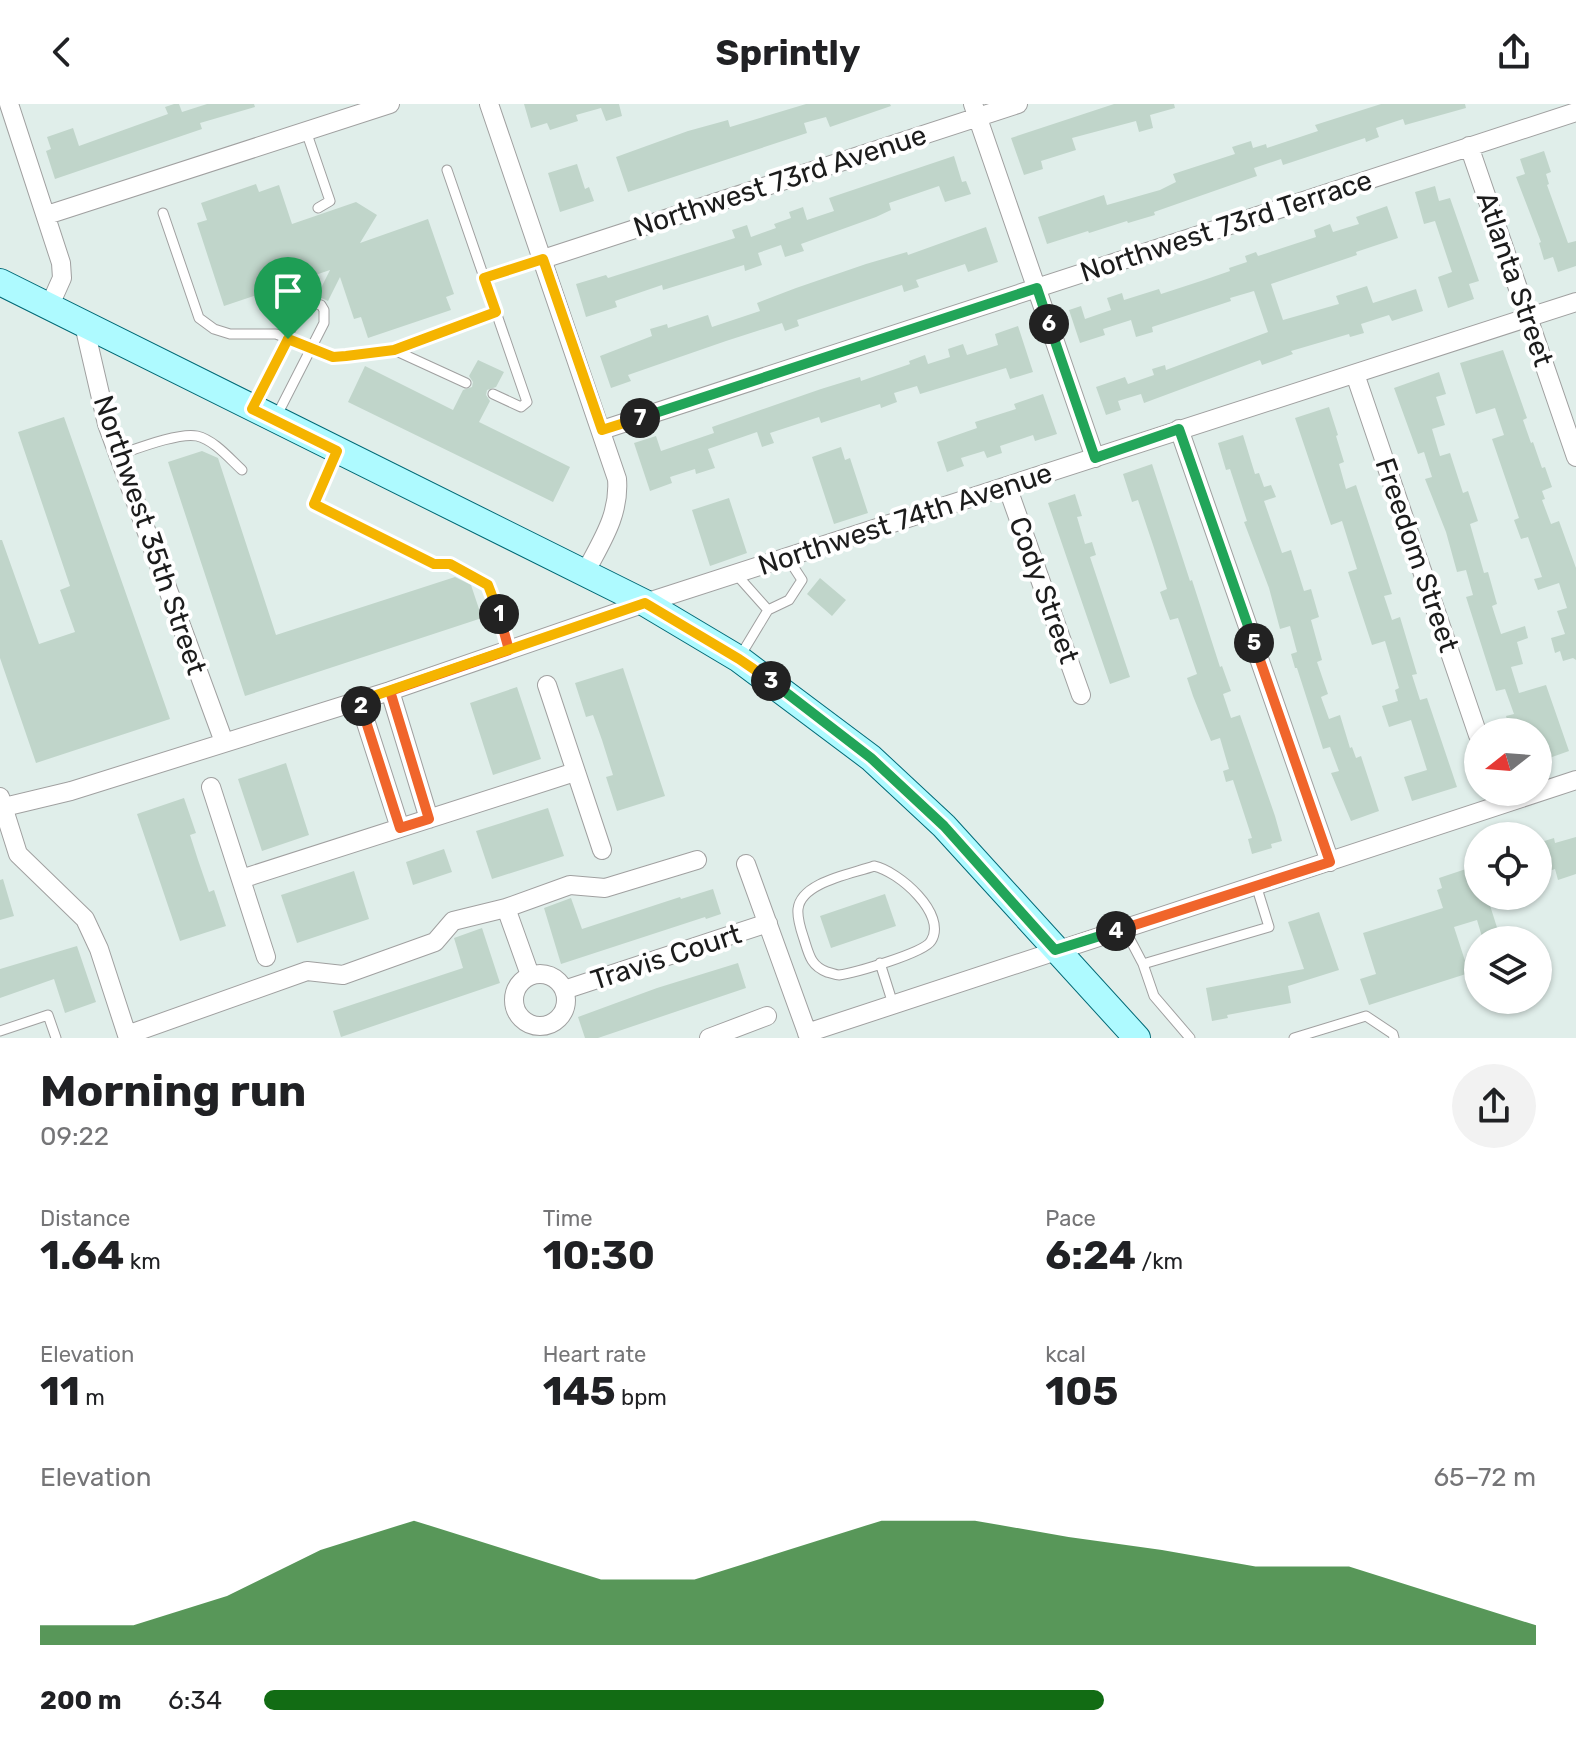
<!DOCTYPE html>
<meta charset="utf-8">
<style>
body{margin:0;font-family:Rubik,sans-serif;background:#f2f2f2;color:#202124;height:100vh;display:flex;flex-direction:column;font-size:30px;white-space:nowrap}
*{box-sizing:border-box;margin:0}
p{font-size:26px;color:#757577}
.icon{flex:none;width:44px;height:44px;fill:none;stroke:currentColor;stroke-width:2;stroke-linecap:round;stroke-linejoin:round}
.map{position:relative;height:934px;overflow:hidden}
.details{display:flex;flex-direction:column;background:#fff;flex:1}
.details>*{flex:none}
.needle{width:52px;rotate:253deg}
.controls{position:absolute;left:1464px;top:614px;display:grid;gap:16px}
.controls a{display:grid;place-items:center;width:88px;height:88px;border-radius:50%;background:#fff;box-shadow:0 2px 6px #0004;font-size:40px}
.pin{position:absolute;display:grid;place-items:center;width:68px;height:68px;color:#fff;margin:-82px -34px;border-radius:50% 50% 50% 0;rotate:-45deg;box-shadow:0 0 8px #0007}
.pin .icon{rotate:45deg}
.km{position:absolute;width:40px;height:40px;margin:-20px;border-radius:50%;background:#222;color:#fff;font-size:22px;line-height:40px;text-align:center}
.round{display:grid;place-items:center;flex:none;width:84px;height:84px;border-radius:42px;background:#f2f2f2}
.overview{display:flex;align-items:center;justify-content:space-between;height:136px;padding:0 40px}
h1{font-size:44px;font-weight:700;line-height:60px}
.figures{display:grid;grid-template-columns:repeat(3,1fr);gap:12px;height:136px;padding:8px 40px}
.figures div{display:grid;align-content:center}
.figures b{font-size:40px;font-weight:700}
.figures small{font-size:22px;font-weight:400}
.figures p{font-size:22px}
.chart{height:224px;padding:16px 40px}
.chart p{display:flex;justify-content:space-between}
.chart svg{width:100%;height:144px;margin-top:8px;fill:#126c14;opacity:.7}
ul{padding:0 40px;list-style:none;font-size:26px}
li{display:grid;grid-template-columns:128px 96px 1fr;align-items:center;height:60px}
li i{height:20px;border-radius:10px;background:#126c14}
header{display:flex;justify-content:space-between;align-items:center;height:104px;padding:0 40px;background:#fff;font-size:36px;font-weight:700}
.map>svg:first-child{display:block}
.building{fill:#c0d5ca}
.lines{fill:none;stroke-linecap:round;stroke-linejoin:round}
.lane-casing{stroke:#a0a0a0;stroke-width:11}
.street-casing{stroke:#a0a0a0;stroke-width:20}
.secondary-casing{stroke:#006976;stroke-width:28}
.lane{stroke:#fff;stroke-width:9}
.street{stroke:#fff;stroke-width:18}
.secondary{stroke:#aefaff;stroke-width:26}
.split-1-casing{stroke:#fff;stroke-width:16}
.split-2-casing{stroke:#fff;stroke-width:16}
.split-3-casing{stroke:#fff;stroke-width:16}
.split-4-casing{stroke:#fff;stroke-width:16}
.split-5-casing{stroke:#fff;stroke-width:16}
.split-6-casing{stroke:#fff;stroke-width:16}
.split-7-casing{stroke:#fff;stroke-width:16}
.split-8-casing{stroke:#fff;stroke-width:16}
.split-1{stroke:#f5b400;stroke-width:10}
.split-2{stroke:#f0652b;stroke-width:10}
.split-3{stroke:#f5b400;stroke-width:10}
.split-4{stroke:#22a559;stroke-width:10}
.split-5{stroke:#f0652b;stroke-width:10}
.split-6{stroke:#22a559;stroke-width:10}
.split-7{stroke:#22a559;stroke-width:10}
.split-8{stroke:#f5b400;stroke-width:10}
.labels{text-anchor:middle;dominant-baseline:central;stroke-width:8;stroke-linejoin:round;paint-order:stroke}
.street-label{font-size:28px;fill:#1c1c1c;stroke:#fff}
</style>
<header><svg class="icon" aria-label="back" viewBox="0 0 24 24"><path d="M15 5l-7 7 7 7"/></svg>Sprintly<svg class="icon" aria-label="share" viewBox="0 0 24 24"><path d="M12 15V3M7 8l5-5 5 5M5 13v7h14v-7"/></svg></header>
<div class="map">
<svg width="1576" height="934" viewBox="0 0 1576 934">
<rect width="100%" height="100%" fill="#e0eeea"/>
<path class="building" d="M 174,0 L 179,0 L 182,8 L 207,0 L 254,0 L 255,3 L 200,19 L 202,25 L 55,75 L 46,47 L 51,45 L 47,33 L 73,24 L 79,42 L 168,10 L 165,3 Z
M 524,0 L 619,0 L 622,12 L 606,17 L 601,4 L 576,11 L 578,17 L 550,26 L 547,19 L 531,24 Z
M 806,0 L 890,0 L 891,2 L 830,23 L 826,13 L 804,19 L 807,29 L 628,88 L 616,53 L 688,27 L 728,16 L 730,23 Z
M 1114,0 L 1174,0 L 1175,4 L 1150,11 L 1153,24 L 1139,28 L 1136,17 L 1072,34 L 1076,46 L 1041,57 L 1043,65 L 1024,71 L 1011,34 Z
M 1381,0 L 1465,0 L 1466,4 L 1405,21 L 1403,15 L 1376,24 L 1379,33 L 1366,38 L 1365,34 L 1283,61 L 1281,55 L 1254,64 L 1257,72 L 1154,108 L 1155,111 L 1128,119 L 1127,117 L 1089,129 L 1088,127 L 1047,140 L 1038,113 L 1104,91 L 1107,101 L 1160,86 L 1176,78 L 1173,70 L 1235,50 L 1232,43 L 1251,37 L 1253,44 L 1266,40 L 1267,44 L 1318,27 L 1315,21 Z
M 1544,47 L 1551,68 L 1546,70 L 1549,80 L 1547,81 L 1568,139 L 1576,137 L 1576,162 L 1558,168 L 1553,153 L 1544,156 L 1539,139 L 1541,138 L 1516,73 L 1525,70 L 1520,55 Z
M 954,52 L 962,78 L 966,77 L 971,90 L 945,98 L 939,82 L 889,99 L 891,106 L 876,113 L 801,140 L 804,147 L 785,153 L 781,141 L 758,149 L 762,161 L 745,167 L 744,161 L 663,186 L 662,181 L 615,197 L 617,203 L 586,213 L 576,180 L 606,171 L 608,174 L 735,134 L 732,126 L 747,121 L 751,133 L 776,124 L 774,120 L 791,114 L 789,108 L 803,103 L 807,116 L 834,107 L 829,94 Z
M 577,60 L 585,85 L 589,83 L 594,97 L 560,108 L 548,69 Z
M 256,80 L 259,88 L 279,81 L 292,120 L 356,98 L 377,111 L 360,139 L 428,115 L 454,190 L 446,193 L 451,206 L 368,234 L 361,213 L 354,215 L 340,173 L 328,197 L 317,192 L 330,166 L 224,202 L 197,119 L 207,116 L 201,99 Z
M 1435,82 L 1439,97 L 1450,94 L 1479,177 L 1469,180 L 1474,195 L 1448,204 L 1438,173 L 1452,168 L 1435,117 L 1424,120 L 1415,88 Z
M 1387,102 L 1398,134 L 1356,148 L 1357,151 L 1271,180 L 1283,216 L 1339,200 L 1336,192 L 1367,182 L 1373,199 L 1416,185 L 1423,207 L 1392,217 L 1389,211 L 1361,220 L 1364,229 L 1350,233 L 1349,230 L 1291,247 L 1293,250 L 1262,261 L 1260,256 L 1144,299 L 1141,290 L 1118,297 L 1121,306 L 1106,311 L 1096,283 L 1125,273 L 1128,280 L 1154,271 L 1152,265 L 1165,261 L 1166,266 L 1268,228 L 1254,187 L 1230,194 L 1231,197 L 1152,223 L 1153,228 L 1136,233 L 1131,216 L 1103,225 L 1105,231 L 1080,239 L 1069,206 L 1081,202 L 1085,215 L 1111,206 L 1107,194 L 1122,189 L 1124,196 L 1159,185 L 1161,190 L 1201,177 L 1230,167 L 1229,164 L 1247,158 L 1245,152 L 1256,148 L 1258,152 L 1316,133 L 1314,126 L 1330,120 L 1333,128 L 1359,120 L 1356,113 Z
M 986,123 L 998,158 L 968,168 L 965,160 L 916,176 L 919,183 L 904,188 L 902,181 L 797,216 L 799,222 L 785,227 L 782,219 L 726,237 L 628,271 L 631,277 L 611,284 L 600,252 L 652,232 L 650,225 L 667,220 L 668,224 L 708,211 L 712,223 L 760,207 L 757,199 L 796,184 L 866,160 L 907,148 L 908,151 Z
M 1018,222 L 1033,268 L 1010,275 L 1006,264 L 920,290 L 917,282 L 894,289 L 897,298 L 881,304 L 880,300 L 821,319 L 819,313 L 770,329 L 774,339 L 762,343 L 757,328 L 708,345 L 715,364 L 696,370 L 695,365 L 670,373 L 672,379 L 650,387 L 634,339 L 656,332 L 661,347 L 714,329 L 712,323 L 821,285 L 860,273 L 861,277 L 910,260 L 909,257 L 925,251 L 928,260 L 950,253 L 948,245 L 963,240 L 967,251 L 998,241 L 995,230 Z
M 1503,246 L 1527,314 L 1523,316 L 1531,339 L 1533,338 L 1542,364 L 1545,363 L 1552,383 L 1542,387 L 1545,395 L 1542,396 L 1551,420 L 1559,417 L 1576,464 L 1576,556 L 1573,554 L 1563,557 L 1560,547 L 1555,549 L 1551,534 L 1565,530 L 1557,507 L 1567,504 L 1559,479 L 1538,486 L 1534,475 L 1542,473 L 1528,433 L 1521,435 L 1514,416 L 1519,414 L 1492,335 L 1504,331 L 1495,304 L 1476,310 L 1460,259 Z
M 478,256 L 504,268 L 496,283 L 487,286 L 486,291 L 490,297 L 479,318 L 570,363 L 553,398 L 348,298 L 365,262 L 453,306 L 463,286 L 472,283 L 473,278 L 469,272 Z
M 1439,268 L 1446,290 L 1436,293 L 1445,321 L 1432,325 L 1440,352 L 1450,349 L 1463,389 L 1468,387 L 1478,417 L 1470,420 L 1484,469 L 1488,468 L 1497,500 L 1492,502 L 1501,530 L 1525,522 L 1528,534 L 1517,538 L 1523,560 L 1511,563 L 1519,589 L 1546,581 L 1569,647 L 1538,658 L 1538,628 L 1511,628 L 1506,612 L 1514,610 L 1505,585 L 1496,587 L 1466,493 L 1473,491 L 1466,466 L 1457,468 L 1446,428 L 1425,375 L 1432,373 L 1424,348 L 1418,350 L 1394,284 Z
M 1043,290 L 1057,330 L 1035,337 L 1033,331 L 1000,342 L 1002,349 L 987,354 L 984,347 L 961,354 L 964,362 L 947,368 L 937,338 L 977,324 L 975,318 L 1016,305 L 1014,300 Z
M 1329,303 L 1338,331 L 1336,332 L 1344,358 L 1339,360 L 1346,385 L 1356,381 L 1392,490 L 1384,492 L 1392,516 L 1400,513 L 1417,570 L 1412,571 L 1420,596 L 1427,594 L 1457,683 L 1412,697 L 1404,673 L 1427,666 L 1411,616 L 1389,623 L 1382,602 L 1398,597 L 1395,586 L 1399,584 L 1385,537 L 1372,541 L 1348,468 L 1357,465 L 1342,417 L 1331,421 L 1295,314 Z
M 64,313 L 170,615 L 36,659 L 0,554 L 0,436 L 2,436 L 39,540 L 75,528 L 60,486 L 70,482 L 18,328 Z
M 1243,331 L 1255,370 L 1259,369 L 1264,383 L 1271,381 L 1276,393 L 1264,397 L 1282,449 L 1291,446 L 1304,487 L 1311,485 L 1319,513 L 1311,516 L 1322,556 L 1317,558 L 1328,590 L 1321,593 L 1329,615 L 1340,611 L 1350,644 L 1352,643 L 1356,654 L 1361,652 L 1379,707 L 1351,717 L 1331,669 L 1339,667 L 1330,643 L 1323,645 L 1297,564 L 1295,564 L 1291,550 L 1297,548 L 1290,522 L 1280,525 L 1269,484 L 1244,418 L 1247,417 L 1230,365 L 1226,366 L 1218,339 Z
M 841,343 L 845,356 L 850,354 L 868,409 L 834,420 L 812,353 Z
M 202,347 L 218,354 L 276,531 L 455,473 L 471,481 L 482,514 L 245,592 L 168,358 Z
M 1152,360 L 1190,477 L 1192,476 L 1220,563 L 1222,562 L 1231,587 L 1223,590 L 1231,614 L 1240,611 L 1275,712 L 1282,737 L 1271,740 L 1272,744 L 1252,750 L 1248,735 L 1252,734 L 1233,676 L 1226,678 L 1223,667 L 1229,665 L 1220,634 L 1211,637 L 1193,592 L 1187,574 L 1197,570 L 1178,514 L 1170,516 L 1160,488 L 1167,485 L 1154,444 L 1138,396 L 1132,398 L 1123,370 Z
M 1075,390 L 1082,412 L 1077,413 L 1085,440 L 1092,438 L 1096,451 L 1090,453 L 1130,573 L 1110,580 L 1048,399 Z
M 729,394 L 747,449 L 710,462 L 692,406 Z
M 820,474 L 846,496 L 832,512 L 807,490 Z
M 623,564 L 665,692 L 617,707 L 606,673 L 613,671 L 602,636 L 593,611 L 586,613 L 575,579 Z
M 517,583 L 541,655 L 493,671 L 470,599 Z
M 286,659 L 309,731 L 262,747 L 238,675 Z
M 184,694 L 196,729 L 190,731 L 198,756 L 209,788 L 214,786 L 226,822 L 180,837 L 137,710 Z
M 548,704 L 564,752 L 492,775 L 476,727 Z
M 1576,733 L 1576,770 L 1558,776 L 1555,765 L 1538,771 L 1538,739 L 1554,734 L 1555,739 Z
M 444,745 L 452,768 L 413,781 L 406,758 Z
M 1478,761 L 1478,792 L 1487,792 L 1501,836 L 1483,836 L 1477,816 L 1454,823 L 1469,869 L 1369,901 L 1360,875 L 1376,870 L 1363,829 L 1443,804 L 1437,786 L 1442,784 L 1439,774 Z
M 354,767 L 369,815 L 297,839 L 281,791 Z
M 3,775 L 14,812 L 0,816 L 0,776 Z
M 713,785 L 721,810 L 706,815 L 705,813 L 561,860 L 544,804 L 571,794 L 582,825 L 680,793 L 681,795 Z
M 885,790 L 896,822 L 831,844 L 820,812 Z
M 1319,808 L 1339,866 L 1288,882 L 1291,899 L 1227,911 L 1228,914 L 1212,917 L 1206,884 L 1304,865 L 1288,818 Z
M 482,824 L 500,879 L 341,933 L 333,907 L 463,864 L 454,834 Z
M 77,842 L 96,898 L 65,909 L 54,875 L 0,894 L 0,865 Z
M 738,859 L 746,884 L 598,934 L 585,934 L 578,913 L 657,884 Z"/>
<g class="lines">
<defs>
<path id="lane" d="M 306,27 L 330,97 L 318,104
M 447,66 L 527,298 L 521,303 L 493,290
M 163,109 L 199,214 L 214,225 L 230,230 L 276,230 L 338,253 L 394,246 L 496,208
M 484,174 L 542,155
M 394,246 L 466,279
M 253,303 L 301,204 L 312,199 L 321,201 L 324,206 L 324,219 L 276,313
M 337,347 L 314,400 L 434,460 L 450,460 L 488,481 L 509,546
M 118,351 C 136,345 179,328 197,332 C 214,336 229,354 242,366
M 735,469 L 768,506 L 789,496 L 802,476 L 787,453
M 739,554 L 768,506
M 874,762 C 898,767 948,810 931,837 C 924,849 854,869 839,871 C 835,871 832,869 827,868 C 811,862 809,851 804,835 C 801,826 797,815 798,805 C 801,778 852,770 874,762 Z
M 1124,824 L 1143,860 L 1154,892 L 1190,934
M 880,859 L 893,900
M 1143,860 L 1269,823 L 1256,781
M 0,927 L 48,911 L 56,934
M 1294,934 L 1366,912 L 1393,930 L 1394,934"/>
<path id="street" d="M 9,0 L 61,159 L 62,174 L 49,203
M 489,0 L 617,375 C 620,411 601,438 585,469
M 973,0 L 1095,354
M 1469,42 L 1576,353
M 47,111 L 390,0
M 543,155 L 1018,0
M 84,221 L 107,320 L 224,638
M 1355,270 L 1478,631
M 1179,325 L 1330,758
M 602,326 L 1576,8
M 1007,382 L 1081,591
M 547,581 L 602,746
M 390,587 L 429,715
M 359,597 L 400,724
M 211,683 L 266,853
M 0,693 L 18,750 L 85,815 L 99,845 L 128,934
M 0,704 L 71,687 L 390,587 L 645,499 L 1576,198
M 746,760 L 809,934
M 241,775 L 575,668
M 506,804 L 530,871
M514 896a26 26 0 1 1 52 0a26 26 0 1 1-52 0Z
M 564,886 L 768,819
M 807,929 L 1576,676
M 127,931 L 307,867 L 343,871 L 435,838 L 453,817 L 506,804 L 570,781 L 605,784 L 697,756
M 709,934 L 767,912"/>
<path id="secondary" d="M 0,178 L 645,499 L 739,555 L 871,654 L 944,722 L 1137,934"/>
</defs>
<use href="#lane" class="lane-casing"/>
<use href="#street" class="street-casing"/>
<use href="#secondary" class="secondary-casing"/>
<use href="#lane" class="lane"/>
<use href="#street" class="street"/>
<use href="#secondary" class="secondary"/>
</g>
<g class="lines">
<defs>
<path id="split-1" d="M 288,235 L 252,305 L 337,347 L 314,400 L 434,460 L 450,460 L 488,481 L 499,510"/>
<path id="split-2" d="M 361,602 L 400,724 L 429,715 L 390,587 L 509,546 L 499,510"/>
<path id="split-3" d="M 361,602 L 359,597 L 645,499 L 739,555 L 771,577"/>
<path id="split-4" d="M 771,577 L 871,654 L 944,722 L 1055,846 L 1116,827"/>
<path id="split-5" d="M 1116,827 L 1330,758 L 1254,539"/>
<path id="split-6" d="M 1049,220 L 1095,354 L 1179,325 L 1254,539"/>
<path id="split-7" d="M 640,314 L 1037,184 L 1049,220"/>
<path id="split-8" d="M 288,235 L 333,253 L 346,252 L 394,246 L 496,208 L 484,174 L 543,155 L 602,326 L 640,314"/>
</defs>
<use href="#split-1" class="split-1-casing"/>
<use href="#split-2" class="split-2-casing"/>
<use href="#split-3" class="split-3-casing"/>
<use href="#split-4" class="split-4-casing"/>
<use href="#split-5" class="split-5-casing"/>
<use href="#split-6" class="split-6-casing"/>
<use href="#split-7" class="split-7-casing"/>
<use href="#split-8" class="split-8-casing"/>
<use href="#split-1" class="split-1"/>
<use href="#split-2" class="split-2"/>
<use href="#split-3" class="split-3"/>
<use href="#split-4" class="split-4"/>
<use href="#split-5" class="split-5"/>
<use href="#split-6" class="split-6"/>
<use href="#split-7" class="split-7"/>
<use href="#split-8" class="split-8"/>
</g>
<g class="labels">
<g class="street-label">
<text transform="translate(780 77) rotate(-18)">Northwest 73rd Avenue</text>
<text transform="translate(1226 122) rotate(-18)">Northwest 73rd Terrace</text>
<text transform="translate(1515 175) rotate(71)">Atlanta Street</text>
<text transform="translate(905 415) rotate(-18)">Northwest 74th Avenue</text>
<text transform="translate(150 431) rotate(71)">Northwest 35th Street</text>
<text transform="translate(1417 451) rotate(71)">Freedom Street</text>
<text transform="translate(1044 486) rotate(70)">Cody Street</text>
<text transform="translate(666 853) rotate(-18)">Travis Court</text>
</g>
</g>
</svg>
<div class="controls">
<a><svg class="needle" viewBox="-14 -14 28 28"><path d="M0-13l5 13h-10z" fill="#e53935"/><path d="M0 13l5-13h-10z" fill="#757577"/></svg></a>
<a><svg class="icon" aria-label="locate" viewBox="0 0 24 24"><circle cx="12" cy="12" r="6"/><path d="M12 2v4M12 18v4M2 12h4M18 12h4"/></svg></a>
<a><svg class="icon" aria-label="layers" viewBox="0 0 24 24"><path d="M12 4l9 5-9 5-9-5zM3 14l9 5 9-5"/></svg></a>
</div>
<div class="pin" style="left:288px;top:235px;background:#1e9e55"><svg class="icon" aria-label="arrive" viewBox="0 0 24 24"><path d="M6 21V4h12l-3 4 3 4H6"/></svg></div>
<b class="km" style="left:499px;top:510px">1</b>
<b class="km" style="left:361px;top:602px">2</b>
<b class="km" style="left:771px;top:577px">3</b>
<b class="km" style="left:1116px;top:827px">4</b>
<b class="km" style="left:1254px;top:539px">5</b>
<b class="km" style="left:1049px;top:220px">6</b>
<b class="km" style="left:640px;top:314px">7</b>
</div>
<section class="details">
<div class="overview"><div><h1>Morning run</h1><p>09:22</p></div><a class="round"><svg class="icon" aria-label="share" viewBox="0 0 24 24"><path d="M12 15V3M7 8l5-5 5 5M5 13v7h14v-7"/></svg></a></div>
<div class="figures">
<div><p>Distance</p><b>1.64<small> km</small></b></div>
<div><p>Time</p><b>10:30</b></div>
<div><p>Pace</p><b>6:24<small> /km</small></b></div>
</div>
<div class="figures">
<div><p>Elevation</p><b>11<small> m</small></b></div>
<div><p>Heart rate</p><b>145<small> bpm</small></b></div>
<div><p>kcal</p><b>105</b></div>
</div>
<div class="chart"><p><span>Elevation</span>65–72 m</p>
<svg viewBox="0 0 160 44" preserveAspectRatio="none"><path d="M0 44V38L10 38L20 29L30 15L40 6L50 15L60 24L70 24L80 15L90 6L100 6L110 11L120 15L130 20L140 20L150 29L160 38V44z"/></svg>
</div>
<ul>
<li><b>200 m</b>6:34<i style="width:66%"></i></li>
</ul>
</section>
